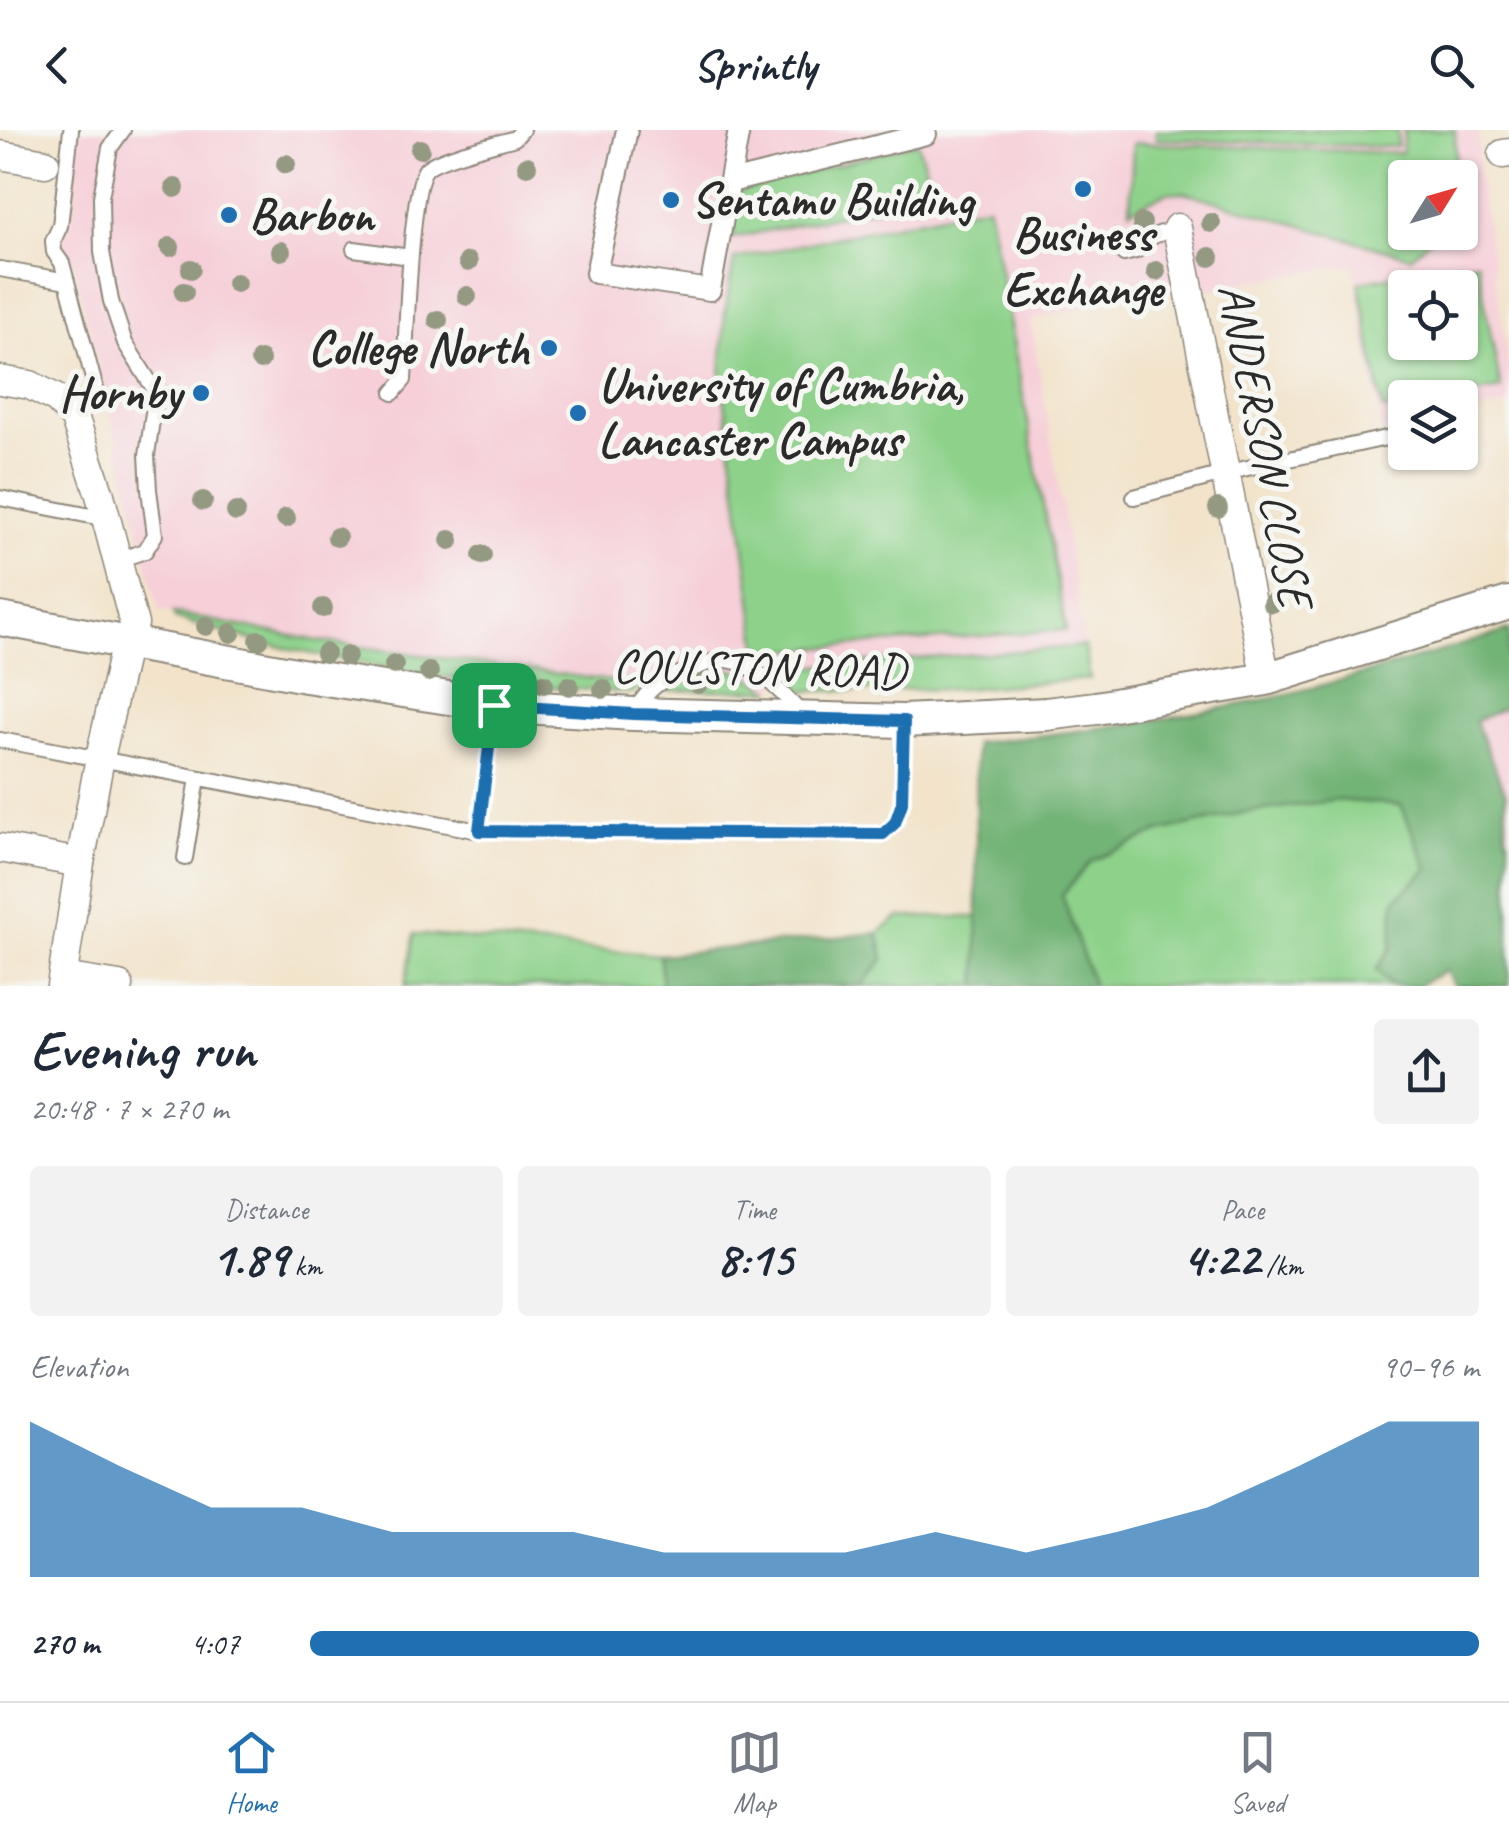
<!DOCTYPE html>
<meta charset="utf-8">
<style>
body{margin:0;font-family:Caveat,sans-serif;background:#f2f2f3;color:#1f2937;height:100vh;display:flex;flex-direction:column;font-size:38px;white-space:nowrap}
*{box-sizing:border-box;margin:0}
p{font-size:32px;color:#747a83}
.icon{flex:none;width:55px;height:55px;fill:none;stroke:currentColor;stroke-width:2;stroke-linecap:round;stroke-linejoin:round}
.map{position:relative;height:856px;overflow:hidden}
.side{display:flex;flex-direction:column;background:#fff;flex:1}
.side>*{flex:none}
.needle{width:65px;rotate:53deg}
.buttons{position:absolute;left:1388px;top:30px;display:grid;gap:20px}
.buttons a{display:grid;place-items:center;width:90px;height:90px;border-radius:10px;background:#fff;box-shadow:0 2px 8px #0004;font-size:50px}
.pin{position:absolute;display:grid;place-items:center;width:85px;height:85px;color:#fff;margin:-42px;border-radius:20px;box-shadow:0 5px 15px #0006}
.round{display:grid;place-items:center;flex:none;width:105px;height:105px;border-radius:10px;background:#f2f2f3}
.head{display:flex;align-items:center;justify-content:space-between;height:170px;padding:0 30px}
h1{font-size:55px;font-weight:700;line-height:75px}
.figures{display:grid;grid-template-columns:repeat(3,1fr);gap:15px;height:170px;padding:10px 30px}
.figures div{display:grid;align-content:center;border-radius:10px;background:#f2f2f3;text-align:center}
.figures b{font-size:50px;font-weight:700}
.figures small{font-size:28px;font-weight:400}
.figures p{font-size:28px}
.chart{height:280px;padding:20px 30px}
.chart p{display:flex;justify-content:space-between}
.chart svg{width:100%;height:180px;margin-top:10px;fill:#1f6fb2;opacity:.7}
ul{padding:0 30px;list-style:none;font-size:32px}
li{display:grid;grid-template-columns:160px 120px 1fr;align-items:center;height:75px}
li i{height:25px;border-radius:12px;background:#1f6fb2}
header{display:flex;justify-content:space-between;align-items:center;height:130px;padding:0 30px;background:#fff;font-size:45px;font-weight:700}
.dock{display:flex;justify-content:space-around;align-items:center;height:140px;border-top:2px solid #e0e1e3;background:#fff;font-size:28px;color:#747a83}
.dock a{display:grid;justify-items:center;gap:5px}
.dock .on{color:#1f6fb2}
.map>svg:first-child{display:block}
.built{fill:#f6cfd8;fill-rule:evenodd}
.green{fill:#8dd18a;stroke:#5c7e5a;stroke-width:2.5;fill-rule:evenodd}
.forest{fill:#72b376;stroke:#4e6f50;stroke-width:2.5}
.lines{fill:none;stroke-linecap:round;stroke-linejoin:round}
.service-casing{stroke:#8e877a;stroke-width:18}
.pedestrian-casing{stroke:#8e877a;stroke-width:24}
.minor-casing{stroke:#8e877a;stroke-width:31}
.tertiary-casing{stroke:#8e877a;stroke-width:36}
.service{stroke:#fff;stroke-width:14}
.pedestrian{stroke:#fff;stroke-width:20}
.minor{stroke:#fff;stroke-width:28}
.tertiary{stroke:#fff;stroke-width:32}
.tree{fill:#949982}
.route-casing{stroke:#fff;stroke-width:20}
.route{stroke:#1f6fb2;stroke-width:12}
.poi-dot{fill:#1f6fb2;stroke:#f6f6f2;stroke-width:4}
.labels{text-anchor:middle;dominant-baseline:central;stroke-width:10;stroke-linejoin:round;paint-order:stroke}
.poi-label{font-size:48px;font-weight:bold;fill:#2b2b2b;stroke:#f6f6f2;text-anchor:start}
.street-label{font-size:48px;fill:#2b2b2b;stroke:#f6f6f2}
</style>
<header><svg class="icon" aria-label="back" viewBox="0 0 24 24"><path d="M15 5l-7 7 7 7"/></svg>Sprintly<svg class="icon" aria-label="search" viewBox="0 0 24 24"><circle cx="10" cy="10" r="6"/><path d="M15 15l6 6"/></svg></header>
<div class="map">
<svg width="1509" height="856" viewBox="0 0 1509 856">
<rect width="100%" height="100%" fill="#f6f6f2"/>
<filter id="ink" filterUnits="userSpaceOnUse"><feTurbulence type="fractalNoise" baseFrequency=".01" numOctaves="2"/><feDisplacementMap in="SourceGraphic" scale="20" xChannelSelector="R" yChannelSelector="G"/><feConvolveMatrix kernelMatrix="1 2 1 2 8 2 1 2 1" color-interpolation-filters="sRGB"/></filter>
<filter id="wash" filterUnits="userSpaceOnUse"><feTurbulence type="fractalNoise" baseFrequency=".0048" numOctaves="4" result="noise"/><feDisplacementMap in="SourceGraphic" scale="40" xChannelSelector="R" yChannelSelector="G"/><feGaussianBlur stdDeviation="2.25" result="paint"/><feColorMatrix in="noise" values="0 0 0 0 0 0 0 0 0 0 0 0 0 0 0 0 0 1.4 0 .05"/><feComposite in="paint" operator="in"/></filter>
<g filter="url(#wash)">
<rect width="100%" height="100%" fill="#f2e3ca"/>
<path class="built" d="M 78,0 L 1479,0 L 1478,40 L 1509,238 L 1509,275 L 1460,285 L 1460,268 L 1405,268 L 1405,296 L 1382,301 L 1353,134 L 1212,159 L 1133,163 L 1031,190 L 1085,516 L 793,538 L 773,560 L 661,561 L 646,553 L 634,550 L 625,553 L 476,534 L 318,511 L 207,491 L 159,480 L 70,124 L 59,117 L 58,112 L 69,99 ZM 1405,48 L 1460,48 L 1460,102 L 1405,102 ZM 1405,158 L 1460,158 L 1460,212 L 1405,212 Z
M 1509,576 L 1509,711 L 1506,704 L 1506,664 L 1475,590 Z"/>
<path class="green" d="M 1156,0 L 1398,0 L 1397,17 L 1156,9 Z
M 1404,0 L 1455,0 L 1456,47 L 1405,48 L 1405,102 L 1435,103 L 1411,127 L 1183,62 L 1166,63 L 1130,80 L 1133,13 L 1402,23 Z
M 917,12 L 935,66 L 733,108 L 734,63 Z
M 988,75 L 1066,500 L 759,522 L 721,244 L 725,183 L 734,129 Z
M 1477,131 L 1501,259 L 1455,267 L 1405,268 L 1405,276 L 1383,280 L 1359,152 ZM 1405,158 L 1460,158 L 1460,212 L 1405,212 Z
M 173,483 L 318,511 L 625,553 L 634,550 L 646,553 L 633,563 C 575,558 516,557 458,549 C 363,535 267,518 175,488 Z
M 1085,516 L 1090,549 L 961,559 L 802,561 L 792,538 Z
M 712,539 L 736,540 L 773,560 L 661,561 L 690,545 Z
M 1338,670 L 1401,675 L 1428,739 L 1395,770 L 1391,818 L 1376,840 L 1393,856 L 1093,856 L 1062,765 L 1091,731 L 1158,702 L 1247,682 Z
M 899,787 L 979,787 L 978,856 L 861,856 L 884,829 L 878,803 Z
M 414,804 L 660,825 L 662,856 L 405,856 Z"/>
<path class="forest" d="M 1509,500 L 1509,576 L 1475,591 L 1506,664 L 1506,704 L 1509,711 L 1509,856 L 1454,856 L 1446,841 L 1416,856 L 1393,856 L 1376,840 L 1391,818 L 1395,770 L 1428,739 L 1401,675 L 1338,670 L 1247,682 L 1158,702 L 1091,731 L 1062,765 L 1093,856 L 978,856 L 975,613 C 1069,603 1164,591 1257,571 C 1342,552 1426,526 1509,500 Z
M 878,803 L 884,829 L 861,856 L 662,856 L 660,825 Z"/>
</g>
<g filter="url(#ink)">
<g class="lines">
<defs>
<path id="service" d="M 71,0 L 60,96 L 53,111 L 54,122 L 62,133 L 95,256 L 75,289
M 354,119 L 410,127
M 1124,124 L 1136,121 L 1153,106 L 1177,98
M 0,139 L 67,151
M 393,263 L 404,250 C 406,216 410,58 426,39 C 435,28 499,13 515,8 L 522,0
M 1134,367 L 1243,339 L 1405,304
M 0,368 L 106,389
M 118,430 L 145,421 L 155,405 L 149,360 L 147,325 L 156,262 L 125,213 L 111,171 L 102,122 L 101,67 L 110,18 L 123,0
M 633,583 C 650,557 658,550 688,541 C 697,538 708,532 718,530 C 750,526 783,564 803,585
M 0,610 L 479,701 L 883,704 L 895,693 L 902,673 L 903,593
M 479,701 L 494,575
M 185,728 L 198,648"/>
<path id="pedestrian" d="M 627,0 L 596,143 L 710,160 L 739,0
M 730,52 L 926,4"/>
<path id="minor" d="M 1503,24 L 1509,23
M 0,25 L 45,33
M 1177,98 L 1266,549
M 0,250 L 30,255 L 57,269 L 75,289 L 100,365 L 134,494 L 123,525 L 100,628 L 80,733 L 61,856
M 0,718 L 80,733
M 63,847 L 119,856"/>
<path id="tertiary" d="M 0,489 L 306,546 L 494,575 L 633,584 L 903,591 L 1046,584 L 1096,578 L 1266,549 L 1509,473"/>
</defs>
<use href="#service" class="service-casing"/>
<use href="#pedestrian" class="pedestrian-casing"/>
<use href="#minor" class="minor-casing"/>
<use href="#tertiary" class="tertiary-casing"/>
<use href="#service" class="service"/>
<use href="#pedestrian" class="pedestrian"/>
<use href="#minor" class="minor"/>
<use href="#tertiary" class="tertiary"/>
</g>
<g class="tree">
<circle cx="420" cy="19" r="10"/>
<circle cx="286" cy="34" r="10"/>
<circle cx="527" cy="36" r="10"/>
<circle cx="175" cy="58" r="10"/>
<circle cx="1142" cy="93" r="10"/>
<circle cx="1211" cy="93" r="10"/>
<circle cx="170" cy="117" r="10"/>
<circle cx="281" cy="121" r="10"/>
<circle cx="1210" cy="127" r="10"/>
<circle cx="468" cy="132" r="10"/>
<circle cx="191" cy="139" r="10"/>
<circle cx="1156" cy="141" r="10"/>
<circle cx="236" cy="153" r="10"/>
<circle cx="184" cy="162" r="10"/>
<circle cx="467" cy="166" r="10"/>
<circle cx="438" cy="190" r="10"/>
<circle cx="373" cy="223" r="10"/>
<circle cx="260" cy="230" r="10"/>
<circle cx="203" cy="371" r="10"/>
<circle cx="1218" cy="378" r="10"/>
<circle cx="236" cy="382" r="10"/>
<circle cx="286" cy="388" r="10"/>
<circle cx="337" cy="407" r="10"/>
<circle cx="450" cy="410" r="10"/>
<circle cx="482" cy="425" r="10"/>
<circle cx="1272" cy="473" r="10"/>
<circle cx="323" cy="478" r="10"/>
<circle cx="206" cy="496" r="10"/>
<circle cx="231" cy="503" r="10"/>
<circle cx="259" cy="510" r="10"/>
<circle cx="325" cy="523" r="10"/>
<circle cx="347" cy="526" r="10"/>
<circle cx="394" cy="535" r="10"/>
<circle cx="429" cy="542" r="10"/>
<circle cx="483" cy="549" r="10"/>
<circle cx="516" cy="552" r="10"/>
<circle cx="544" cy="554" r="10"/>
<circle cx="698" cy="554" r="10"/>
<circle cx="569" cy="556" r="10"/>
<circle cx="603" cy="559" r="10"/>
</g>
</g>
<g class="lines" filter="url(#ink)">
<defs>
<path id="route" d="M 494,575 L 633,584 L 904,591 L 902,673 L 895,693 L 883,704 L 479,701 Z"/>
</defs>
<use href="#route" class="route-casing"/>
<use href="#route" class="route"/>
</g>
<g class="poi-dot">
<circle cx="1083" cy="59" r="10"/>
<circle cx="671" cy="70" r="10"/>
<circle cx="229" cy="85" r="10"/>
<circle cx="549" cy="218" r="10"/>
<circle cx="201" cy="263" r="10"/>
<circle cx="578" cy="283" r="10"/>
</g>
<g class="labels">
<g class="poi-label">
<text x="691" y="70">Sentamu Building</text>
<text x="249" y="85">Barbon</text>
<text x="1083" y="104" text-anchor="middle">Business<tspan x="1083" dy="55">Exchange</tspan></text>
<text x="529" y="218" text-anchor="end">College North</text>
<text x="598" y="255">University of Cumbria,<tspan x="598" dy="55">Lancaster Campus</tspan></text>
<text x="181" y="263" text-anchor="end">Hornby</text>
</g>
<g class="street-label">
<text transform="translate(1266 315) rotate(79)">ANDERSON CLOSE</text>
<text transform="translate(759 538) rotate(1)">COULSTON ROAD</text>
</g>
</g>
</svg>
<div class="buttons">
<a><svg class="needle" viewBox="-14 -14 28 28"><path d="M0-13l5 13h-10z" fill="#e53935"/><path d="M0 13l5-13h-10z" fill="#747a83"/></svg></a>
<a><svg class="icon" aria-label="locate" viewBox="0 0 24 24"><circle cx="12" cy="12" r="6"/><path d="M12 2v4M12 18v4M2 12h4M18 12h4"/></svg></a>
<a><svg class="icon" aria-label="layers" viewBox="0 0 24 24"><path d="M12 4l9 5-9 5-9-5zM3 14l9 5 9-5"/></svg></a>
</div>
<div class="pin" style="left:494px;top:575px;background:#1e9e55"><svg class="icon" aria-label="arrive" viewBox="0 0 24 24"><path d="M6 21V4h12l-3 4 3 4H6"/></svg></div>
</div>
<section class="side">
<div class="head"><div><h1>Evening run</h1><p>20:48 · 7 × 270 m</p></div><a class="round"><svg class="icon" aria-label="share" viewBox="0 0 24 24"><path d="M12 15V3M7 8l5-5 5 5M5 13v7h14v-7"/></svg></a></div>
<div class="figures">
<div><p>Distance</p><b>1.89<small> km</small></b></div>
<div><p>Time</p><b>8:15</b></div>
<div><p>Pace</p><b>4:22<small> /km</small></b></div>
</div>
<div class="chart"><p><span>Elevation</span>90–96 m</p>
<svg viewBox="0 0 160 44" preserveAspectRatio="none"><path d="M0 44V6L10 17L20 27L30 27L40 33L50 33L60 33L70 38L80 38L90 38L100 33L110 38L120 33L130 27L140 17L150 6L160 6V44z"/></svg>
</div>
<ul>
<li><b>270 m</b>4:07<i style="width:100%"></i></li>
</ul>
</section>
<nav class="dock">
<a class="on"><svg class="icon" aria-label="home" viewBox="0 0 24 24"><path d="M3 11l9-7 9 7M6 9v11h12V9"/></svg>Home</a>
<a><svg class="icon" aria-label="map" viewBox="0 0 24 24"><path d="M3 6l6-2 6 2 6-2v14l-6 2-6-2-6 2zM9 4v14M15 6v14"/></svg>Map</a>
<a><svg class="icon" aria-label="saved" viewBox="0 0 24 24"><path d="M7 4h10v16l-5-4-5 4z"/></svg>Saved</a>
</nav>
